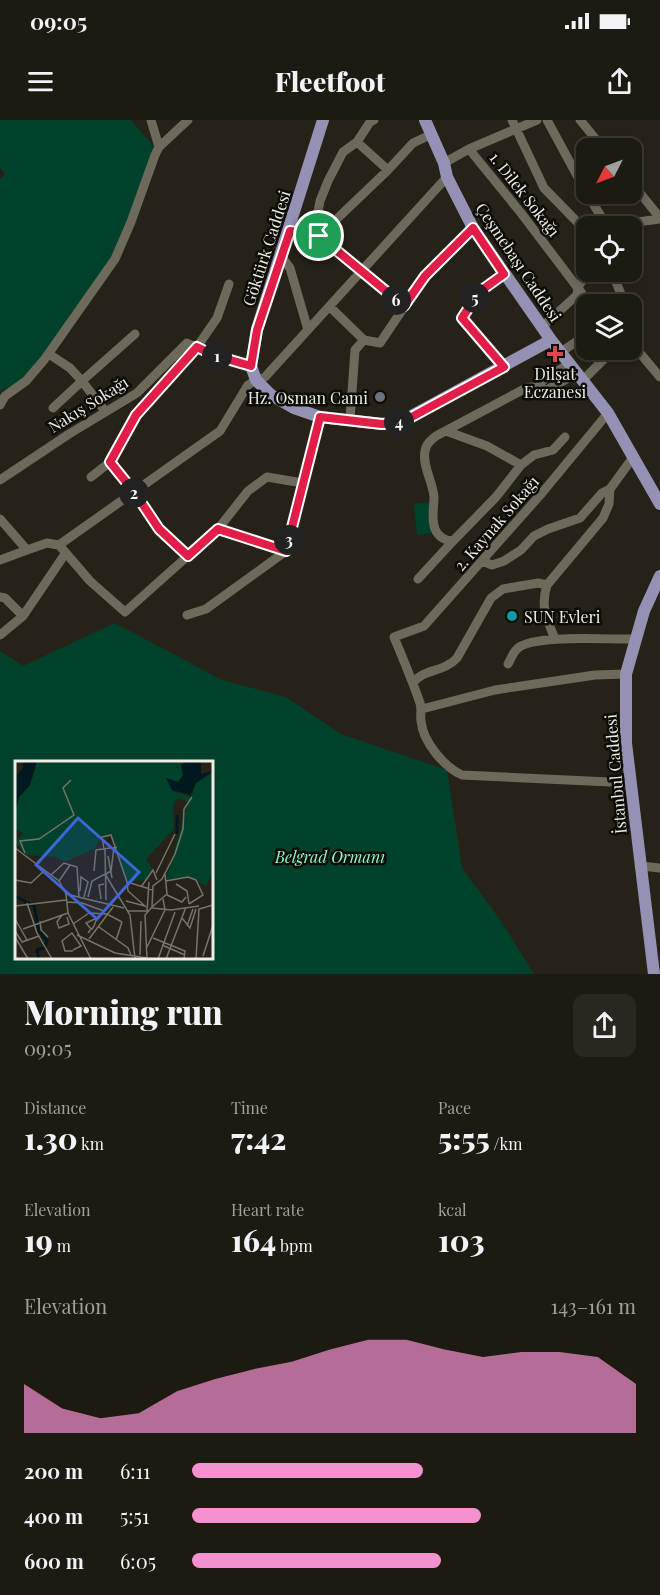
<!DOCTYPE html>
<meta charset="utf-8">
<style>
body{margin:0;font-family:"Playfair Display",serif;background:#29271f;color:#f1f3f6;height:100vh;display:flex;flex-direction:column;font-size:22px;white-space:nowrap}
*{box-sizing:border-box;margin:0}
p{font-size:20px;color:#a0a19f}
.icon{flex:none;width:33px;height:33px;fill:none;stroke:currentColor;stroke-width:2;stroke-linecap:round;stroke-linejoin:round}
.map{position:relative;height:854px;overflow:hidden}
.side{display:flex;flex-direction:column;background:#1c1a11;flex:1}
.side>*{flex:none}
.needle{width:39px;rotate:228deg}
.fabs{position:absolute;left:576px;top:18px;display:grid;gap:12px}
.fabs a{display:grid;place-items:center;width:66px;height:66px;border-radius:12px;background:#1c1a11;box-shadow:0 3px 9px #0003,0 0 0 2px #3a3831;font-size:30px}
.pin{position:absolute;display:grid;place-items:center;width:51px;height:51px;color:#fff;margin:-26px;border:3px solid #fff;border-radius:50%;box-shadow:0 2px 6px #0007}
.km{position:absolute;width:30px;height:30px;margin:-15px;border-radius:50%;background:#222;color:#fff;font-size:16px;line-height:30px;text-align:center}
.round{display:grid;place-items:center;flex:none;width:63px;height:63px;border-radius:12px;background:#29271f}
.head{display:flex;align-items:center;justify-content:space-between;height:102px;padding:0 24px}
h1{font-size:33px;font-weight:800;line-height:45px}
.metrics{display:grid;grid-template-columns:repeat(3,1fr);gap:9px;height:102px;padding:6px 24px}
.metrics div{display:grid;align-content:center}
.metrics b{font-size:30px;font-weight:800}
.metrics small{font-size:16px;font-weight:400}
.metrics p{font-size:16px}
.chart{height:168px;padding:12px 24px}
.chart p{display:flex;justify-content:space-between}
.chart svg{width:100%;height:108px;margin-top:6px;fill:#f790cf;opacity:.7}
ul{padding:0 24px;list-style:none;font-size:20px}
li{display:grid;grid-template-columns:96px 72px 1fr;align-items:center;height:45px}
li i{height:15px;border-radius:8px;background:#f790cf}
.status{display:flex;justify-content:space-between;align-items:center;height:42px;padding:0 30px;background:#1c1a11;direction:ltr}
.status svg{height:16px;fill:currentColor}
header{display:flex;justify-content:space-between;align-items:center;height:78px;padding:0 24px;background:#1c1a11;font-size:27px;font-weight:800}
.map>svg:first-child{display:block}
.green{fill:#00412b;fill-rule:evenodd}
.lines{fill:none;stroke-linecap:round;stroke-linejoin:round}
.minor{stroke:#6d695b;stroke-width:9}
.major{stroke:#9591b4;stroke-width:12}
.route-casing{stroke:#fff;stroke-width:12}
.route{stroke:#e11d48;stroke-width:8}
.health-dot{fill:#e0444e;stroke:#0d0c07;stroke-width:2}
.worship-dot{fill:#6b7280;stroke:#0d0c07;stroke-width:2}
.culture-dot{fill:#0f9aa8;stroke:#0d0c07;stroke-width:2}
.labels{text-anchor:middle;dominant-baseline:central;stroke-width:5;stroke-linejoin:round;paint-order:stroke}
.street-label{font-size:16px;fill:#efece5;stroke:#0d0c07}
.poi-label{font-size:16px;fill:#efece5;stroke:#0d0c07}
.park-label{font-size:16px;font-style:italic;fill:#8bf8c8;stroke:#0d0c07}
.inset-river{fill:none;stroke:#00181f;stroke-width:3}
.inset-road{fill:none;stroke:#767369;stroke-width:1.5}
.view{fill:#3c66da;fill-opacity:0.15;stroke:#3c66da;stroke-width:3}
.inset-edge{fill:none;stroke:#efece5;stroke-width:3}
</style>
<div class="status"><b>09:05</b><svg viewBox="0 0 49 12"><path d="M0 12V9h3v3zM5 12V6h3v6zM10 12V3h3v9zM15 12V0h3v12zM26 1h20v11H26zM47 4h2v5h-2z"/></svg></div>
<header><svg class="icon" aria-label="menu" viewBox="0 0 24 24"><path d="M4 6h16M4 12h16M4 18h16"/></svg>Fleetfoot<svg class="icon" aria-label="share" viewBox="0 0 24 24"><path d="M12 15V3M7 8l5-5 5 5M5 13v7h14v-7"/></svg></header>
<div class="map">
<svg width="660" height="854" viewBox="0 0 660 854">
<rect width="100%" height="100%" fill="#262217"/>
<path class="green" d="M 0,0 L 131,0 L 154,27 L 141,79 L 111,141 L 54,226 L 23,261 L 0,271 L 0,60 L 5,54 L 0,48 Z
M 429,382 L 432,413 L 417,415 L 414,384 Z
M 115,503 L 222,560 L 286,577 L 341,614 L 447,650 L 462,748 L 501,801 L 534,854 L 0,854 L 0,531 L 23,546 ZM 16,642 L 212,642 L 212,837 L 16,837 Z"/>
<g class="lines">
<path class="minor" d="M 151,0 L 159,27
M 512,0 L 544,68 L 586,111
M 547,0 L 586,72
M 580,0 L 603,28
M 357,22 L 388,50
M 469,29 L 521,93 L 590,184
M 444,43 L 469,29 L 537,0
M 632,63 L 660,98
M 587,74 L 607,106
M 607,106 L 660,99
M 290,111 L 319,116 L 404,186
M 321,114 L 316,102 L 320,81 L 328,61 L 343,32 L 357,22 L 370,2 L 374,0
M 319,116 L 388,50 L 413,23 L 430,15
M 281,136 L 290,148 L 308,210
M 612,152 L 625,184
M 504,154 L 479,173 L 462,198 L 504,247
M 330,187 L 364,220 L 380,223 L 425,156 L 473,108
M 542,207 L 577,175 L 578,167 L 588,152
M 632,215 L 634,226 L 660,257
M 561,232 L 586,215
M 49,234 L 70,248 L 82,261 L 135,214
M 582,261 L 612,231 L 618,230
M 539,268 L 542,261 L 570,243
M 0,285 L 5,276 L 26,261 L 44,240 L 115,139 L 131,102 L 155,35 L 159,27 L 188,0
M 53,288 L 82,261 L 105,291
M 608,293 L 542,373 L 424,506 L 394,517 C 403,539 412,560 420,583 C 422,590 420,594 421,601 C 423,622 444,647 462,655 L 631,663
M 350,299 L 355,230 L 364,220
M 446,311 L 487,326 L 521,345
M 565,317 L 553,330 L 534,335 L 521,345 L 496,377 L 453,421 C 446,421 438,417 435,409 C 431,399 434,387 434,377 C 433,362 422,346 425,331 C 426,324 431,320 436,316 L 526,268 L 532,267 L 547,270 L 577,253
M 110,342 L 135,373 L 159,409 L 188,436
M 91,357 L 110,342 L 136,295 L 197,227 L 217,198 L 229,164
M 0,360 L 69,314 L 137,273 L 187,223 L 213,235 L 251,246
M 0,399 L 27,430 L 47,423 L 59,425
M 218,409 L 286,431
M 59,425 L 220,311 L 248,265 L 256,260 L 265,257 L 447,57
M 59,425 L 90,461 L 125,492 L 218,409 L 248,371 L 267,357 L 303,363
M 286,431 L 320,297
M 0,440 L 27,430
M 482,441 L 492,445 L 504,441 L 521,430 L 534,416 L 548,409 L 580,398 L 602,373 L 610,369 L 634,336
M 418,459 L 453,421
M 0,477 L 5,478 L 23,496
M 187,495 L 206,489 L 286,431
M 0,515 L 23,496 L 65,434
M 555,519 C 547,499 540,487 547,465 L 603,398 L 609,384 L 610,369
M 508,544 C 511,539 513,532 518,528 C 536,514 609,520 635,519
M 413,563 C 424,548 443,553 457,538 L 491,478 L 503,469 L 538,463 L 547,465
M 422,589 L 495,570 L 595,555 L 626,554
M 641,746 L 660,748"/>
<path class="major" d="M 323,0 L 257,209 L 251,246 L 256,260 L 271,275 L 294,288 L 320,297 L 382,304 L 393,303 L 406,299 L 551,220
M 425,0 L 444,43 L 447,57 L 473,108 L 551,220 L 608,293 L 660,384
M 654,854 L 626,623 L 626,554 L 644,491 L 660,456"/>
</g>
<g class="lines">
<defs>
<path id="route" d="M 473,108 L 504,154 L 479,172 L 462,198 L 504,247 L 406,300 L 393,303 L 382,304 L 320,297 L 286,431 L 218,409 L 188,436 L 159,409 L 135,373 L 110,342 L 136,295 L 197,227 L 213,235 L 251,246 L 257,210 L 290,111 L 319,116 L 404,186 L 425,156 Z"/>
</defs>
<use href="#route" class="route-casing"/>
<use href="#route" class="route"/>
</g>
<path class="health-dot" d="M552 225h6v6h6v6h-6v6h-6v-6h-6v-6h6z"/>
<circle class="worship-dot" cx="380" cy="277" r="6"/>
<circle class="culture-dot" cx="512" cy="496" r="6"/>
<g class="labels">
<g class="street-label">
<text transform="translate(525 74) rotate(52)">1. Dilek Sokağı</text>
<text transform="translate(266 128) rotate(-72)">Göktürk Caddesi</text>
<text transform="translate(519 142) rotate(56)">Çeşmebaşı Caddesi</text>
<text transform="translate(88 284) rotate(-32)">Nakış Sokağı</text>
<text transform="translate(496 403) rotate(-49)">2. Kaynak Sokağı</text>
<text transform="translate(615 654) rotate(-95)">İstanbul Caddesi</text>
</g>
<g class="poi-label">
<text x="555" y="253">Dilşat<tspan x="555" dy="18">Eczanesi</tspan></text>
<text x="368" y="277" text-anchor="end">Hz. Osman Cami</text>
<text x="524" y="496" text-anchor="start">SUN Evleri</text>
</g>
<g class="park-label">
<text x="330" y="736">Belgrad Ormanı</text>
</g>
</g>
<g transform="translate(15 641)">
<rect width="198" height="198" fill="#262217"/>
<path d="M 22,0 L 172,0 L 166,4 L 168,14 L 163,21 L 152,18 L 159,25 L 157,30 L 176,36 L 181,22 L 198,12 L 198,111 L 191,125 L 174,116 L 151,119 L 173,41 L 163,37 L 158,44 L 159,68 L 131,98 L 138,109 L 130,119 L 112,121 L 97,75 L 84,78 L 81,87 L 49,101 L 41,96 L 11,94 L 0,81 L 8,72 L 2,69 L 0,74 L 0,53 L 4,36 L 15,24 Z" fill="#00412b"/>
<path d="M 8,0 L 22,0 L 15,24 L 4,36 L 0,53 L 0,16 L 8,7 ZM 172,0 L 186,0 L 186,13 L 198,10 L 181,22 L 176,34 L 157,29 L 151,17 L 163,21 L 168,14 L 166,4 Z" fill="#00181f"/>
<path class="inset-river" d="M 162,73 L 162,54M 0,135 L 19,145 L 24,170 L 32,180 L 29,187 L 22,189 L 24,198"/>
<path class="inset-road" d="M 0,87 L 44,120 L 51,133 L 53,152 L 76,198M 89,88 L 87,76 L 96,74 L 112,121 L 138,129M 90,88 L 91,139M 10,92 L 5,80 L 24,78 L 59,54 L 48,27 L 56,19M 93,95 L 97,117M 79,110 L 81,89 L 102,86M 141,112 L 160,73M 91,113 L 96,110 L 99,86M 36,114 L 49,102 L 62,106 L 64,136M 0,119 L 16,122 L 29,110M 44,120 L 55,104M 151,120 L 173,116 L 181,119M 112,121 L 113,130 L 131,146M 161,123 L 172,130 L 174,143M 126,126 L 138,109 L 142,119M 65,130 L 66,116 L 73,121 L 69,136M 51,133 L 109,147M 152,134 L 167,141 L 171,136M 73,136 L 77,120 L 90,113 L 115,154 L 120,198M 86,138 L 84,124 L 89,123M 111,140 L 130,145M 52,141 L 67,142 L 89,150M 12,142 L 22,172 L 37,198M 174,143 L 188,134 L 181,119M 0,145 L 51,139M 137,146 L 152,133 L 150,113M 137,147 L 156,149 L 184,145M 113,150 L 132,150 L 134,121M 74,152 L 92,153 L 107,161M 47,154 L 42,161 L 44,167 L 54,163 L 52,156M 167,157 L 175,167 L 181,148M 0,158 L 12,179M 25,160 L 26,169 L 33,176M 58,163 L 74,152M 172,165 L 178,148M 84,166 L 113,187 L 116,194M 8,168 L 53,152M 0,170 L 7,181 L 24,175M 73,172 L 76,168 L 77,168 L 79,165 L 82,157 L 71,162 L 76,168M 62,174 L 100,192 L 132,197M 0,176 L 13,198M 138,177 L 170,190 L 169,198M 74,178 L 98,146M 101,179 L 107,161M 147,184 L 170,194M 132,186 L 150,149 L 148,138M 58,189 L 66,185 L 57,172 L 47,180 L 50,190 L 58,190M 125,194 L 126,160M 188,195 L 198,164M 132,198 L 130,154 L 137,146 L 138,125 L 147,118 L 160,93 L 168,68 L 169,48 L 177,36M 143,198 L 160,151M 151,198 L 171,146M 181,198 L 184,148 L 198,144"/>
<path class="view" d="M 63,57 L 124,111 L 82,158 L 21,104 Z"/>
<rect width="198" height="198" class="inset-edge"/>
</g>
</svg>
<div class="fabs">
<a><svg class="needle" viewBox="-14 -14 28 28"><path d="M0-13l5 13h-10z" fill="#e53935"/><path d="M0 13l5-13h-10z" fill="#a0a19f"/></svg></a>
<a><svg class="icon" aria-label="locate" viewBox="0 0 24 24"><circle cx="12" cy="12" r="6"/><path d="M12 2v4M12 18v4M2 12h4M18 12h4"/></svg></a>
<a><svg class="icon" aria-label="layers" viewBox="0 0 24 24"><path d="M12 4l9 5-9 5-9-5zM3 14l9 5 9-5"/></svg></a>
</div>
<div class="pin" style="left:319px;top:116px;background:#1e9e55"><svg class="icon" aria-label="arrive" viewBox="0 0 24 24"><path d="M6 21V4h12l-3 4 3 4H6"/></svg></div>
<b class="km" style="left:217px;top:236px">1</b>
<b class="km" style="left:134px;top:373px">2</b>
<b class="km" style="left:289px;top:420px">3</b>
<b class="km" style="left:399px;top:302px">4</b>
<b class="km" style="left:475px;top:178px">5</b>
<b class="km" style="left:396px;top:180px">6</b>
</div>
<section class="side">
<div class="head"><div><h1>Morning run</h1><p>09:05</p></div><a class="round"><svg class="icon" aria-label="share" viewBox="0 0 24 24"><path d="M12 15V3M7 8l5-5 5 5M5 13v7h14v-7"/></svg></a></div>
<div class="metrics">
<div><p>Distance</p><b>1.30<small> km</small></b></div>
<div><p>Time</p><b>7:42</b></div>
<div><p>Pace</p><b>5:55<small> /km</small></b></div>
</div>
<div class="metrics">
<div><p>Elevation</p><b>19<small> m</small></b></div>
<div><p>Heart rate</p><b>164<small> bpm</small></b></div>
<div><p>kcal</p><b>103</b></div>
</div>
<div class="chart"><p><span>Elevation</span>143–161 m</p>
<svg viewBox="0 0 160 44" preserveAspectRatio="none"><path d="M0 44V24L10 34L20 38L30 36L40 27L50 22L60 18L70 15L80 10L90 6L100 6L110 10L120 13L130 11L140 11L150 13L160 24V44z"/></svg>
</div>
<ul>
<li><b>200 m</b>6:11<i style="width:52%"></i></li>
<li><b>400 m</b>5:51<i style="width:65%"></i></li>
<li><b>600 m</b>6:05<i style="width:56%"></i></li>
</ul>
</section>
